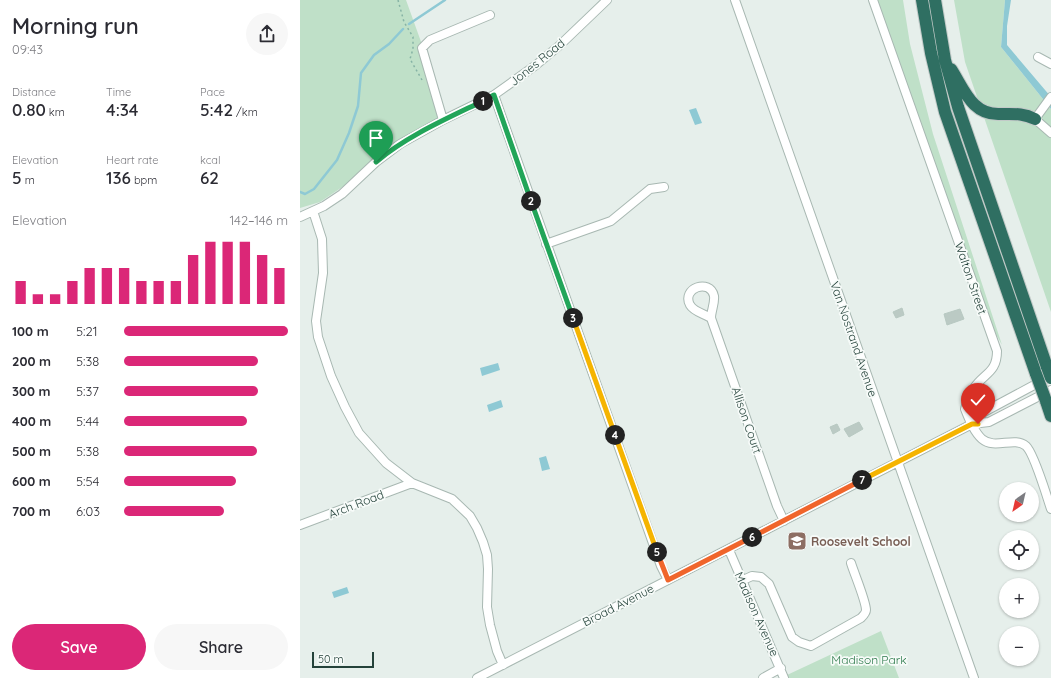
<!DOCTYPE html>
<meta charset="utf-8">
<style>
body{margin:0;font-family:Quicksand,sans-serif;background:#f7f7f7;color:#2b2b33;height:100vh;display:flex;flex-direction:column;font-size:15px;white-space:nowrap}
*{box-sizing:border-box;margin:0}
p{font-size:13px;color:#7c7c81}
.icon{flex:none;width:22px;height:22px;fill:none;stroke:currentColor;stroke-width:2;stroke-linecap:round;stroke-linejoin:round}
.map{position:relative;flex:1;overflow:hidden}
.drawer{display:flex;flex-direction:column;background:#fff;width:300px}
.drawer>*{flex:none}
.needle{width:26px;rotate:214deg}
.tools{position:absolute;left:699px;top:482px;display:grid;gap:8px}
.tools a{display:grid;place-items:center;width:40px;height:40px;border-radius:50%;background:#fff;box-shadow:0 1px 3px #0004;font-size:20px}
.scale{position:absolute;left:12px;bottom:10px;width:62px;box-sizing:border-box;padding-left:4px;border:2px solid #24423a;border-top:0;font-size:11px;line-height:14px;white-space:nowrap;color:#24423a;-webkit-text-stroke:3px #f7fbf9;paint-order:stroke}
.pin{position:absolute;display:grid;place-items:center;width:34px;height:34px;color:#fff;margin:-41px -17px;border-radius:50% 50% 50% 0;rotate:-45deg;box-shadow:0 0 4px #0007}
.pin .icon{rotate:45deg}
.km{position:absolute;width:20px;height:20px;margin:-10px;border-radius:50%;background:#222;color:#fff;font-size:11px;line-height:20px;text-align:center}
.round{display:grid;place-items:center;flex:none;width:42px;height:42px;border-radius:21px;background:#f7f7f7}
.overview{display:flex;align-items:center;justify-content:space-between;height:68px;padding:0 12px}
h1{font-size:22px;font-weight:600;line-height:30px}
.stats{display:grid;grid-template-columns:repeat(3,1fr);gap:6px;height:68px;padding:4px 12px}
.stats div{display:grid;align-content:center}
.stats b{font-size:17px;font-weight:600}
.stats small{font-size:11px;font-weight:400}
.stats p{font-size:11px}
.chart{height:112px;padding:8px 12px}
.chart p{display:flex;justify-content:space-between}
.chart svg{width:100%;height:72px;margin-top:4px;stroke:#db2777;stroke-width:6}
.primary-button{display:flex;gap:8px;margin-top:auto;padding:8px 12px}
.primary-button a{flex:1;height:46px;border-radius:24px;background:#db2777;color:#fff;font-size:16px;font-weight:600;line-height:46px;text-align:center}
.primary-button a+a{background:#f7f7f7;color:#2b2b33}
ul{padding:0 12px;list-style:none;font-size:13px}
li{display:grid;grid-template-columns:64px 48px 1fr;align-items:center;height:30px}
li i{height:10px;border-radius:5px;background:#db2777}
main{display:flex;flex:1;min-height:0}
.map>svg:first-child{display:block}
.green{fill:#bfe0c8}
.water{fill:#8ec9d4}
.lines{fill:none;stroke-linecap:round;stroke-linejoin:round}
.stream{stroke:#8ec9d4;stroke-width:2.5}
.building{fill:#bbcac4;stroke:#b8c9c2}
.minor-casing{stroke:#a8b8b2;stroke-width:10}
.highway-casing{stroke:#c2cac8;stroke-width:14}
.path{stroke:#86b3a5;stroke-width:1.5;stroke-dasharray:2 3;stroke-linecap:butt}
.minor{stroke:#fff;stroke-width:8}
.highway{stroke:#2f6f62;stroke-width:12}
.highway-bridge-casing{stroke:#c2cac8;stroke-width:14;stroke-linecap:butt}
.highway-bridge{stroke:#2f6f62;stroke-width:12}
.split-1-casing{stroke:#fff;stroke-width:8}
.split-2-casing{stroke:#fff;stroke-width:8}
.split-3-casing{stroke:#fff;stroke-width:8}
.split-4-casing{stroke:#fff;stroke-width:8}
.split-5-casing{stroke:#fff;stroke-width:8}
.split-6-casing{stroke:#fff;stroke-width:8}
.split-7-casing{stroke:#fff;stroke-width:8}
.split-8-casing{stroke:#fff;stroke-width:8}
.split-1{stroke:#22a559;stroke-width:5}
.split-2{stroke:#22a559;stroke-width:5}
.split-3{stroke:#22a559;stroke-width:5}
.split-4{stroke:#f5b400;stroke-width:5}
.split-5{stroke:#f5b400;stroke-width:5}
.split-6{stroke:#f0652b;stroke-width:5}
.split-7{stroke:#f0652b;stroke-width:5}
.split-8{stroke:#f5b400;stroke-width:5}
.labels{text-anchor:middle;dominant-baseline:central;stroke-width:3.5;stroke-linejoin:round;paint-order:stroke}
.street-label{font-size:12px;fill:#24423a;stroke:#f7fbf9}
.education-label{font-size:12px;font-weight:bold;fill:#785e54;stroke:#f7fbf9;text-anchor:start}
.park-label{font-size:12px;fill:#2d7a4b;stroke:#f7fbf9}
</style>
<main>
<section class="drawer">
<div class="overview"><div><h1>Morning run</h1><p>09:43</p></div><a class="round"><svg class="icon" aria-label="share" viewBox="0 0 24 24"><path d="M12 15V3M7 8l5-5 5 5M5 13v7h14v-7"/></svg></a></div>
<div class="stats">
<div><p>Distance</p><b>0.80<small> km</small></b></div>
<div><p>Time</p><b>4:34</b></div>
<div><p>Pace</p><b>5:42<small> /km</small></b></div>
</div>
<div class="stats">
<div><p>Elevation</p><b>5<small> m</small></b></div>
<div><p>Heart rate</p><b>136<small> bpm</small></b></div>
<div><p>kcal</p><b>62</b></div>
</div>
<div class="chart"><p><span>Elevation</span>142–146 m</p>
<svg viewBox="0 0 160 44" preserveAspectRatio="none"><path d="M5 44V30M15 44V38M25 44V38M35 44V30M45 44V22M55 44V22M65 44V22M75 44V30M85 44V30M95 44V30M105 44V14M115 44V6M125 44V6M135 44V6M145 44V14M155 44V22"/></svg>
</div>
<ul>
<li><b>100 m</b>5:21<i style="width:100%"></i></li>
<li><b>200 m</b>5:38<i style="width:82%"></i></li>
<li><b>300 m</b>5:37<i style="width:82%"></i></li>
<li><b>400 m</b>5:44<i style="width:75%"></i></li>
<li><b>500 m</b>5:38<i style="width:81%"></i></li>
<li><b>600 m</b>5:54<i style="width:68%"></i></li>
<li><b>700 m</b>6:03<i style="width:61%"></i></li>
</ul>
<div class="primary-button"><a>Save</a><a>Share</a></div>
</section>
<div class="map">
<svg width="751" height="678" viewBox="0 0 751 678">
<rect width="100%" height="100%" fill="#e6efeb"/>
<path class="green" d="M 0,0 L 106,0 L 138,89 L 145,118 L 20,202 L 0,208 Z
M 574,0 L 603,0 L 610,44 L 633,134 L 702,345 L 684,313 Z
M 654,0 L 705,0 L 701,47 L 751,109 L 751,312 L 665,62 Z
M 581,631 L 599,678 L 488,678 L 487,675 Z"/>
<path class="water" d="M 705,0 L 711,0 L 707,26 L 707,45 L 751,97 L 751,109 L 701,47 Z
M 396,108 L 402,123 L 395,125 L 389,110 Z
M 198,363 L 200,370 L 182,376 L 180,368 Z
M 201,400 L 203,407 L 189,412 L 187,405 Z
M 246,456 L 250,469 L 242,471 L 239,458 Z
M 47,587 L 49,593 L 34,598 L 32,592 Z"/>
<g class="lines">
<path class="stream" d="M 109,24 L 145,0
M 0,192 L 5,194 L 14,189 L 37,160 L 49,133 L 58,106 L 61,73 L 74,55 L 89,44 L 103,29"/>
</g>
<path class="building" d="M 602,308 L 604,315 L 596,318 L 593,312 Z
M 660,309 L 664,319 L 647,325 L 644,314 Z
M 559,422 L 563,429 L 549,437 L 544,429 Z
M 537,424 L 540,430 L 533,434 L 530,427 Z"/>
<g class="lines">
<defs>
<path id="minor" d="M 435,0 L 674,678
M 573,0 L 697,351 C 697,373 684,373 674,388 C 669,394 667,402 665,409 C 669,419 674,432 682,439 C 695,450 714,436 726,446 C 734,453 747,497 751,509
M 738,57 L 751,64
M 194,95 L 361,566 L 368,580
M 751,97 L 735,119 L 751,133
M 143,120 L 122,48 L 130,40 L 190,15
M 13,211 L 22,239 L 23,273 L 16,321 L 18,337 L 31,376 L 45,407 L 59,433 L 86,463 L 112,483 L 152,499 L 170,516 L 177,528 L 183,542 L 187,555 L 188,569 L 187,607 L 190,625 L 197,651 L 203,665
M 0,217 L 24,206 L 42,194 L 76,162 L 100,144 L 143,120 L 194,95 L 236,65 L 260,45 L 307,0
M 246,244 L 311,221 L 350,189 L 364,187
M 411,318 C 405,314 394,312 390,305 C 381,288 410,278 414,296 C 415,303 411,311 411,318 L 477,506 L 484,521
M 672,424 L 689,422 L 751,390
M 0,525 L 112,483
M 429,550 L 484,678
M 441,581 L 452,576 L 461,577 L 469,584 L 492,637 L 499,642 L 511,646 L 561,618 C 563,616 566,613 566,610 C 566,601 554,573 551,563
M 177,678 L 672,424 L 684,412 L 751,376
M 463,678 L 481,668"/>
<path id="highway" d="M 622,0 L 631,53 L 645,112 L 736,374
M 635,0 L 645,60 L 658,107 L 747,367
M 651,69 C 664,89 672,116 701,114 C 714,114 723,113 735,119
M 746,401 L 751,416"/>
</defs>
<use href="#minor" class="minor-casing"/>
<use href="#highway" class="highway-casing"/>
<path class="path" d="M 98,0 L 104,22 L 113,37 L 113,49 L 110,59 L 122,80"/>
<use href="#minor" class="minor"/>
<use href="#highway" class="highway"/>
<defs>
<path id="highway-bridge" d="M 747,367 L 751,378
M 736,374 L 746,401"/>
</defs>
<use href="#highway-bridge" class="highway-bridge-casing"/>
<use href="#highway-bridge" class="highway-bridge"/>
</g>
<g class="lines">
<defs>
<path id="split-1" d="M 76,162 C 107,136 146,119 183,101"/>
<path id="split-2" d="M 183,101 L 194,95 L 231,201"/>
<path id="split-3" d="M 231,201 L 273,318"/>
<path id="split-4" d="M 273,318 L 315,435"/>
<path id="split-5" d="M 315,435 L 357,552"/>
<path id="split-6" d="M 357,552 L 368,580 L 452,537"/>
<path id="split-7" d="M 452,537 L 562,480"/>
<path id="split-8" d="M 562,480 L 672,424 L 678,424"/>
</defs>
<use href="#split-1" class="split-1-casing"/>
<use href="#split-2" class="split-2-casing"/>
<use href="#split-3" class="split-3-casing"/>
<use href="#split-4" class="split-4-casing"/>
<use href="#split-5" class="split-5-casing"/>
<use href="#split-6" class="split-6-casing"/>
<use href="#split-7" class="split-7-casing"/>
<use href="#split-8" class="split-8-casing"/>
<use href="#split-1" class="split-1"/>
<use href="#split-2" class="split-2"/>
<use href="#split-3" class="split-3"/>
<use href="#split-4" class="split-4"/>
<use href="#split-5" class="split-5"/>
<use href="#split-6" class="split-6"/>
<use href="#split-7" class="split-7"/>
<use href="#split-8" class="split-8"/>
</g>
<defs>
<symbol id="school-square" viewBox="-11 -11 22 22"><rect x="-9" y="-9" width="18" height="18" rx="4" fill="#8d6e63" stroke="#f7fbf9"/><path d="M0-5L7-2L0 1L-7-2ZM-4 1L0 2.5L4 1V4Q0 6-4 4Z" fill="#fff"/></symbol>
</defs>
<g fill-rule="evenodd">
<use href="#school-square" x="486" y="530" width="22" height="22"/>
</g>
<g class="labels">
<g class="street-label">
<text transform="translate(237 62) rotate(-39)">Jones Road</text>
<text transform="translate(671 278) rotate(71)">Walton Street</text>
<text transform="translate(554 339) rotate(71)">Van Nostrand Avenue</text>
<text transform="translate(447 420) rotate(71)">Allison Court</text>
<text transform="translate(56 504) rotate(-21)">Arch Road</text>
<text transform="translate(318 605) rotate(-27)">Broad Avenue</text>
<text transform="translate(457 614) rotate(66)">Madison Avenue</text>
</g>
<g class="education-label">
<text x="511" y="541">Roosevelt School</text>
</g>
<g class="park-label">
<text x="569" y="659">Madison Park</text>
</g>
</g>
</svg>
<div class="tools">
<a><svg class="needle" viewBox="-14 -14 28 28"><path d="M0-13l5 13h-10z" fill="#e53935"/><path d="M0 13l5-13h-10z" fill="#7c7c81"/></svg></a>
<a><svg class="icon" aria-label="locate" viewBox="0 0 24 24"><circle cx="12" cy="12" r="6"/><path d="M12 2v4M12 18v4M2 12h4M18 12h4"/></svg></a>
<a>+</a>
<a>−</a>
</div>
<div class="scale">50 m</div>
<div class="pin" style="left:76px;top:162px;background:#1e9e55"><svg class="icon" aria-label="arrive" viewBox="0 0 24 24"><path d="M6 21V4h12l-3 4 3 4H6"/></svg></div>
<div class="pin" style="left:678px;top:424px;background:#d93025"><svg class="icon" aria-label="check" viewBox="0 0 24 24"><path d="M5 12l5 5 9-10"/></svg></div>
<b class="km" style="left:183px;top:101px">1</b>
<b class="km" style="left:231px;top:201px">2</b>
<b class="km" style="left:273px;top:318px">3</b>
<b class="km" style="left:315px;top:435px">4</b>
<b class="km" style="left:357px;top:552px">5</b>
<b class="km" style="left:452px;top:537px">6</b>
<b class="km" style="left:562px;top:480px">7</b>
</div>
</main>
